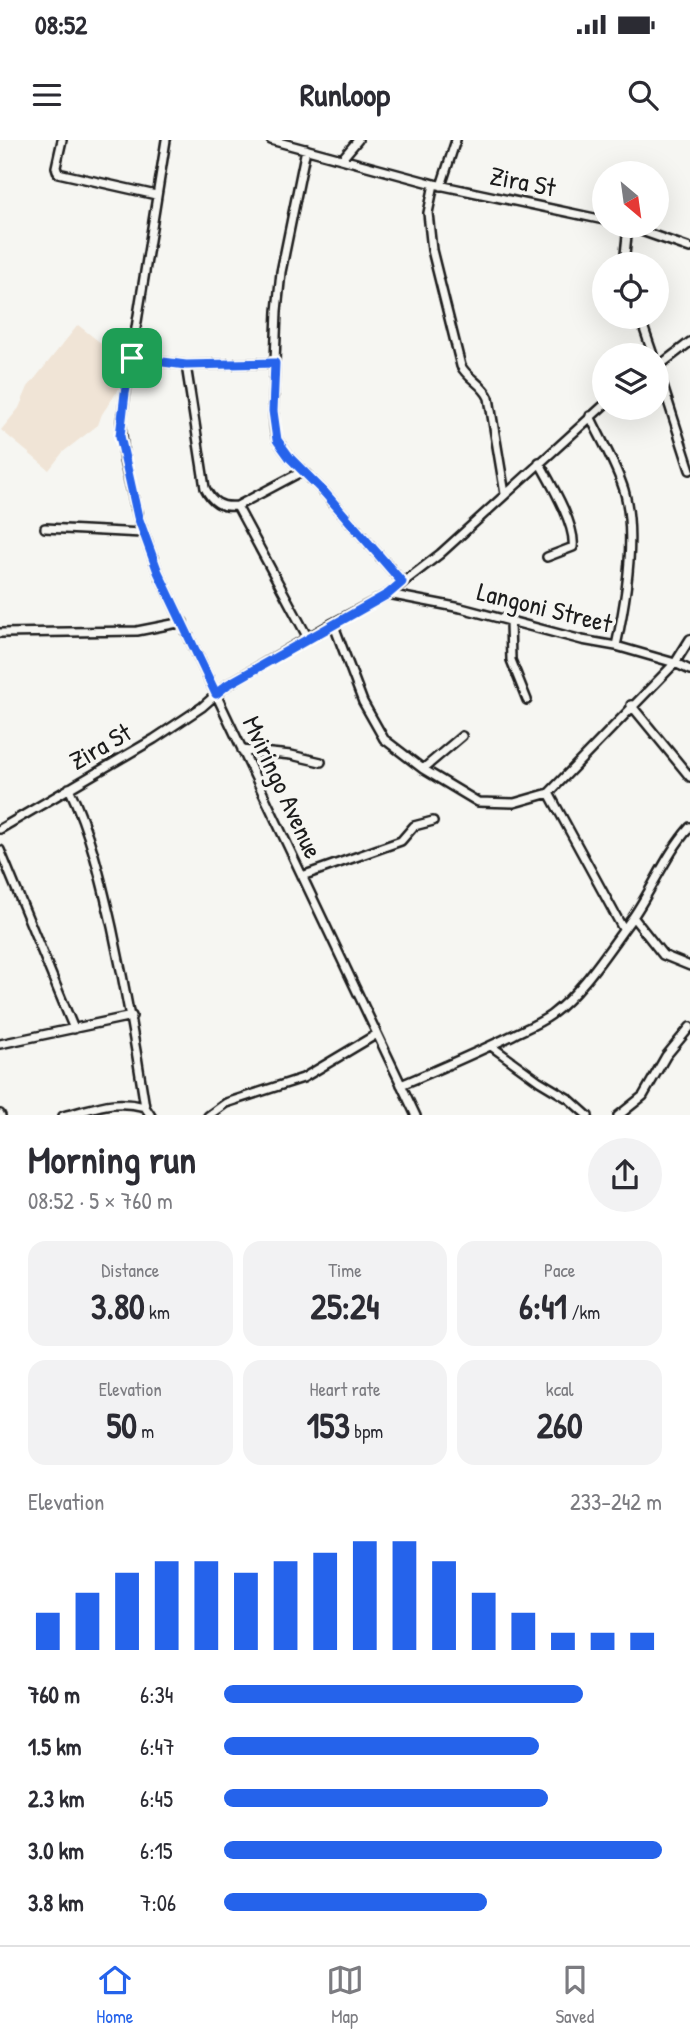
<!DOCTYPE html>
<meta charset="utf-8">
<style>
body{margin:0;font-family:"Patrick Hand",sans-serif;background:#f2f2f3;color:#2b2b33;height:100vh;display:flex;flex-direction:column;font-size:26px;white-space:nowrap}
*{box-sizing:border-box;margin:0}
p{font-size:23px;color:#7c7c81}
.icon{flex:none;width:38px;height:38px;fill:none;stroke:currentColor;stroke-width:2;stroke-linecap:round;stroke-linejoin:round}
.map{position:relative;height:975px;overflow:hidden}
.drawer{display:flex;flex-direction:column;background:#fff;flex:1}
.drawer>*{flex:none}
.needle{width:46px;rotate:151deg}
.controls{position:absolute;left:592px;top:21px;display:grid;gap:14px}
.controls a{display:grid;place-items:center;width:77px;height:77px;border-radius:50%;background:#fff;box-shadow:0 7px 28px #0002;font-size:35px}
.pin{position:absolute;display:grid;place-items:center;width:60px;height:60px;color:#fff;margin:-30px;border-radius:14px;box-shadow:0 4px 10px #0006}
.round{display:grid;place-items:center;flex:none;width:74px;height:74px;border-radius:37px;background:#f2f2f3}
.headline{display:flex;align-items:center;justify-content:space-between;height:119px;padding:0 28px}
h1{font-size:38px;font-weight:800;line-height:52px}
.figures{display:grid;grid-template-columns:repeat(3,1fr);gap:10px;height:119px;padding:7px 28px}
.figures div{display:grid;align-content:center;border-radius:18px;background:#f2f2f3;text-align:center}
.figures b{font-size:35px;font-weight:800}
.figures small{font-size:19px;font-weight:400}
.figures p{font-size:19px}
.chart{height:196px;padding:14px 28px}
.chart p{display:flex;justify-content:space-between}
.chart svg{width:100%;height:126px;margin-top:7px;stroke:#2563eb;stroke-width:6}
ul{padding:0 28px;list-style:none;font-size:23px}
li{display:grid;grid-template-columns:112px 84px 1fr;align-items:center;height:52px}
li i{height:18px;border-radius:9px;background:#2563eb}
.status{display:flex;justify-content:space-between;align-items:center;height:49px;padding:0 35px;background:#fff;direction:ltr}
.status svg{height:19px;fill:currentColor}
header{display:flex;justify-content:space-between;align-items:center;height:91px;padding:0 28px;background:#fff;font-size:32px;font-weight:800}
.tabs{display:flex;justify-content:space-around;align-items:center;height:98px;border-top:2px solid #e1e1e2;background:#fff;font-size:19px;color:#7c7c81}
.tabs a{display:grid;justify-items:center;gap:4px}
.tabs .on{color:#2563eb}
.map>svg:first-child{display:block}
.built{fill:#f0e4d6}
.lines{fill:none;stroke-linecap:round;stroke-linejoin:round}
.minor-casing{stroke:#1c1c1c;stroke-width:12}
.minor{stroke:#f6f6f2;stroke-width:7}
.route-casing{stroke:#fff;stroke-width:14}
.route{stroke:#2563eb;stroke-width:9}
.labels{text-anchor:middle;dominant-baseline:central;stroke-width:7;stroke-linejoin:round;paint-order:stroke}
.street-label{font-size:26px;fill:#1c1c1c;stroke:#f6f6f2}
</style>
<div class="status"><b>08:52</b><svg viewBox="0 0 49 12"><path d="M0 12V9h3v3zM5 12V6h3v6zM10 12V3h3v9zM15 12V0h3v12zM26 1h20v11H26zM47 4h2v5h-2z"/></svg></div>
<header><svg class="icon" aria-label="menu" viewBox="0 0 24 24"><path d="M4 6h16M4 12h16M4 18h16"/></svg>Runloop<svg class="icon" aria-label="search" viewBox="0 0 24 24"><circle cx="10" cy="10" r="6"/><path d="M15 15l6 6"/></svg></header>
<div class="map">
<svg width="690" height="976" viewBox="0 0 690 976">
<rect width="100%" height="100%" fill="#f6f6f2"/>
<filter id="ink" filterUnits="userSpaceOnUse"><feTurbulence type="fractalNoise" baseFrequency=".0143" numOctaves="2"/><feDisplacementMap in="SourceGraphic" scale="14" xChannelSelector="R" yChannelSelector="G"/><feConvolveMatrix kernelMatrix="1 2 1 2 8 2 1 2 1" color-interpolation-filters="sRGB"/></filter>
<g filter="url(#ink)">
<path class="built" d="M 78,185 L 121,219 L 113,230 L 125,240 L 102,274 L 98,285 L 63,312 L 49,330 L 1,290 L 19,268 L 28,247 Z"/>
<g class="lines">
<defs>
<path id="minor" d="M 62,0 L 56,27 L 58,33 L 156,55
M 166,0 L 121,282 L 124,320 L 138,377 L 158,432 L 416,976
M 271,0 L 434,44 L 604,80
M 306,9 L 281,132 L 277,171 L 273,271 L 275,291 L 277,300 L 290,318 L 325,353 L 402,442
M 342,19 L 358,0
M 434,44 L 428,73 L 432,110 L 461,226 C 468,239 483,244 489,258 L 505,354
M 441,46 L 456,0
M 627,86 L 690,108
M 624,124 L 628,86
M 640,177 L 653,215
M 132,218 L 186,225 L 275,223
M 656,224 L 690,330
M 186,225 L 205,348 C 212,362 221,368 237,366 L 308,498
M 656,228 L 690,202
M 590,276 C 601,300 616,324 624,350 C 637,395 626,460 616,506
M 539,322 C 550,342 576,385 573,407 L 547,417
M 237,366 L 303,331
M 45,388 L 142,393
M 388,454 L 461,468 L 582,500 L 616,506 L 675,523 L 690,530
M 510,481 L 511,520 L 527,560
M 333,483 L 363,562 L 384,599 L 423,629 L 478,662 L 514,663 L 549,653 L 675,523 L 690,499
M 0,493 L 137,491 L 183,482
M 631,565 L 690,637
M 242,610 L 291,615 L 321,622
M 423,629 L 462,596
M 69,648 C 90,692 101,739 112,787 C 125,847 136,906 145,967 L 151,976
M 549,653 L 623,789
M 0,689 L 154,599 L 202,567 L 227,545 L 333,483 L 388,454 L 440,414 L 604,265
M 0,710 L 74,889
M 302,736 L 401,701 L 414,686 L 433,681
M 633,777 L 663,815 L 690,826
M 0,904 L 132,876
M 491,906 L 539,941 L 569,959 L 588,976
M 401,945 C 439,929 476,913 513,895 C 525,889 540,883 551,875 C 584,850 608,810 633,777 C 653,748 666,714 690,687
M 0,974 L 1,976
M 63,976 C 94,969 113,958 145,967
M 208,976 L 226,963 L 303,938 L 377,894
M 618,976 L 643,956 L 666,916 L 690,887"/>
</defs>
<use href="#minor" class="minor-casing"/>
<use href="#minor" class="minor"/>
</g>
</g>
<g class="lines" filter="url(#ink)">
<defs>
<path id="route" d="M 132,218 L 186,225 L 275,223 L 273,271 L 277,300 L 290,318 L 325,353 L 402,442 L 388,454 L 227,545 L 216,554 L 158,432 L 138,377 L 120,296 L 125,253 Z"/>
</defs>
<use href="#route" class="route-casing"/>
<use href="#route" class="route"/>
</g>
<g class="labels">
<g class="street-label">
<text transform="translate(523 41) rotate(11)">Zira St</text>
<text transform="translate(545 467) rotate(14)">Langoni Street</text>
<text transform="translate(100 606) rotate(-30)">Zira St</text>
<text transform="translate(283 647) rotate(65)">Mviringo Avenue</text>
</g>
</g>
</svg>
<div class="controls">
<a><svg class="needle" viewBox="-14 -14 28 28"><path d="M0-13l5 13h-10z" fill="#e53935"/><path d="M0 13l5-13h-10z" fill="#7c7c81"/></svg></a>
<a><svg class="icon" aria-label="locate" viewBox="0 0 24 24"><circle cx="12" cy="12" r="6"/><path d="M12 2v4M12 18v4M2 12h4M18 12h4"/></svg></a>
<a><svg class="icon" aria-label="layers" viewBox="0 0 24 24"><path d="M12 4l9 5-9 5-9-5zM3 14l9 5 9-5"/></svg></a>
</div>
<div class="pin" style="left:132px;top:218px;background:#1e9e55"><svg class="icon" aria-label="arrive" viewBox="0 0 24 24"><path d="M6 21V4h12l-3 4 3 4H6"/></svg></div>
</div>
<section class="drawer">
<div class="headline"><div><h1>Morning run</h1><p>08:52 · 5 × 760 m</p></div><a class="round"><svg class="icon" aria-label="share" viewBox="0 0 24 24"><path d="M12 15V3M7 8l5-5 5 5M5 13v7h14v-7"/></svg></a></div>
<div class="figures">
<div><p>Distance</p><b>3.80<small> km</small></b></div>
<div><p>Time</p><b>25:24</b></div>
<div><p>Pace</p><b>6:41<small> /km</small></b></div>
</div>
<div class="figures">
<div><p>Elevation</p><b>50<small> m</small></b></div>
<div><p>Heart rate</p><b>153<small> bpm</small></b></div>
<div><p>kcal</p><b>260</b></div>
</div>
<div class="chart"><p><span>Elevation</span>233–242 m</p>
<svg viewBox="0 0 160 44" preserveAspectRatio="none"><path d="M5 44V31M15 44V24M25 44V17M35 44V13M45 44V13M55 44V17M65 44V13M75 44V10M85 44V6M95 44V6M105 44V13M115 44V24M125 44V31M135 44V38M145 44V38M155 44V38"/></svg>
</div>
<ul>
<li><b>760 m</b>6:34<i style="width:82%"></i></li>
<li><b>1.5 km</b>6:47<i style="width:72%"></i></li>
<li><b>2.3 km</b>6:45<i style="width:74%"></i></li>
<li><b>3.0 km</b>6:15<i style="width:100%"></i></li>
<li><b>3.8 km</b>7:06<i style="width:60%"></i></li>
</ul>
</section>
<nav class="tabs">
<a class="on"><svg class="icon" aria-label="home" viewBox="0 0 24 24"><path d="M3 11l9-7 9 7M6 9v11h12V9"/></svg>Home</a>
<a><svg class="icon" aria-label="map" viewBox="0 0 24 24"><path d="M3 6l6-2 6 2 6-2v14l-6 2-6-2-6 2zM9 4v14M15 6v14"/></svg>Map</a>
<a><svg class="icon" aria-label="saved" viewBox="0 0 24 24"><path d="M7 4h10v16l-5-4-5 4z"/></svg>Saved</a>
</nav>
